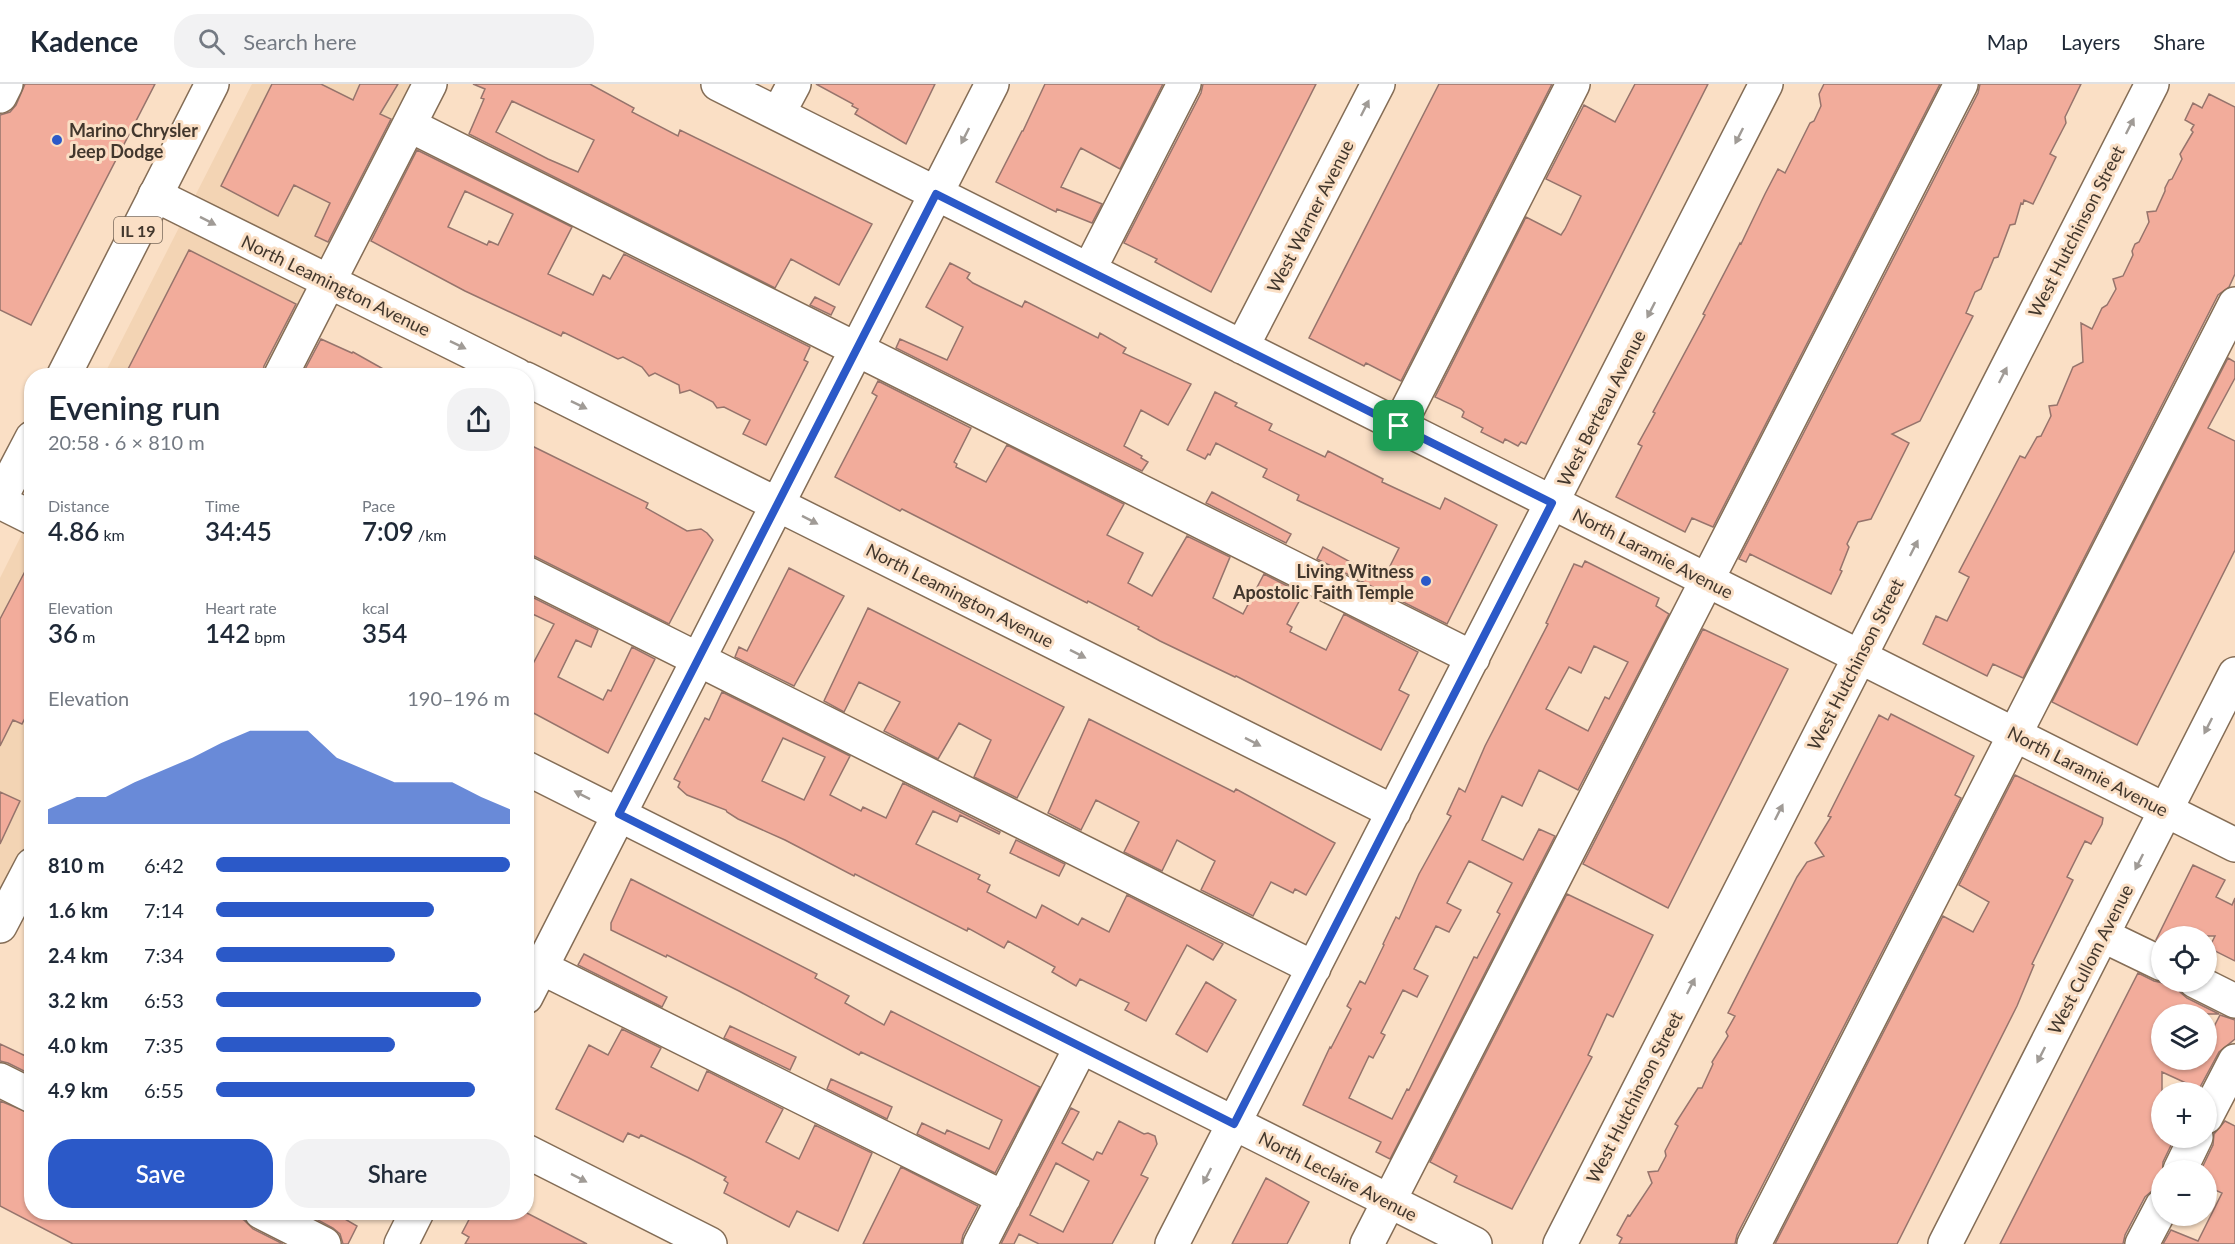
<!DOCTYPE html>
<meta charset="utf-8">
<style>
body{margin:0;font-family:Lato,sans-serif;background:#f2f2f3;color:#1f2937;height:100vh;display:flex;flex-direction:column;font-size:22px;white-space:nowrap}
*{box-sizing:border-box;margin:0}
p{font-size:20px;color:#747a83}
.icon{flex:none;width:33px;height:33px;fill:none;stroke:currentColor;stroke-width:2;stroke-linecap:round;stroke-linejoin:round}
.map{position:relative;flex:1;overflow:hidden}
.sheet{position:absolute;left:24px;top:284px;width:510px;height:852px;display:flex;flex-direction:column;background:#fff;border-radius:24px;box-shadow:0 2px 4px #0004}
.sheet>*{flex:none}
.tools{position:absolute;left:2151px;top:842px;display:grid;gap:12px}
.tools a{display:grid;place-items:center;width:66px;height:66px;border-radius:50%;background:#fff;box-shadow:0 2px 4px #0004;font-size:30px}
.pin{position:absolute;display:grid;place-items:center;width:51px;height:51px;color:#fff;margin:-26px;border-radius:12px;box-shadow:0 3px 9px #0006}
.round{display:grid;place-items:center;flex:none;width:63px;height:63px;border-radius:24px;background:#f2f2f3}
.headline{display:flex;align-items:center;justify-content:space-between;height:102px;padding:0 24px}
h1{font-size:33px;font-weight:600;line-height:45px}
.metrics{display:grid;grid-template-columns:repeat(3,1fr);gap:9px;height:102px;padding:6px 24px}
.metrics div{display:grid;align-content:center}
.metrics b{font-size:26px;font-weight:600}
.metrics small{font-size:16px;font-weight:400}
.metrics p{font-size:16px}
.chart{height:168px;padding:12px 24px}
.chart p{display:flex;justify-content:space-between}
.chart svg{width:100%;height:108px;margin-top:6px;fill:#2b59c8;opacity:.7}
.action{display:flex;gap:12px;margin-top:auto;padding:12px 24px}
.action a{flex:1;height:69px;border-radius:24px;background:#2b59c8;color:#fff;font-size:24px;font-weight:600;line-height:69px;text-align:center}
.action a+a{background:#f2f2f3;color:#1f2937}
ul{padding:0 24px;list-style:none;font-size:20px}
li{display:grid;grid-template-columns:96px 72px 1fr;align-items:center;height:45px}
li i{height:15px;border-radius:8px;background:#2b59c8}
header{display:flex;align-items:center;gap:36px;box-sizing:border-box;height:84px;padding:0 30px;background:#fff;border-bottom:2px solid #e0e1e3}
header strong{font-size:28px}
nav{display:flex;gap:33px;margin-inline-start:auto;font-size:21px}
.search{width:420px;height:54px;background:#f2f2f3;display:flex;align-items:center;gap:15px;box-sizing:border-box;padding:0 21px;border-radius:24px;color:#747a83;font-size:22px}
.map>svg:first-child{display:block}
.built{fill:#f3d4b4}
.building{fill:#f2ac9b;stroke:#96746c;stroke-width:1.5;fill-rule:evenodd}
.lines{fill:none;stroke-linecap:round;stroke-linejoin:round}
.minor-casing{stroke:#846d56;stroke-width:36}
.major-casing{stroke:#846d56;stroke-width:36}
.minor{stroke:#fff;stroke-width:33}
.major{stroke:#fff;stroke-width:33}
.oneway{fill:#a09b96}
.route-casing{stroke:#fff;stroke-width:12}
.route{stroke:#2b59c8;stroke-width:8}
.poi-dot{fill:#2b59c8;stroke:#fadfc5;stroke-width:2}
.labels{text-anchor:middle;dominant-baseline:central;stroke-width:6;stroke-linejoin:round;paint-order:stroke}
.shield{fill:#fadfc5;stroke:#79695b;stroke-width:1.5}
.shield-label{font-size:16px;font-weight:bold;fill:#42372d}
.poi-label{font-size:18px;font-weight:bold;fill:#42372d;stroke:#fadfc5;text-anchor:start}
.street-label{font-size:18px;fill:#42372d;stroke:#fadfc5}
</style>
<header>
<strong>Kadence</strong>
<div class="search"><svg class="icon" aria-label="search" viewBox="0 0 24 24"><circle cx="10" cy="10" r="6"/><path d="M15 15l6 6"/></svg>Search here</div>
<nav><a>Map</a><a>Layers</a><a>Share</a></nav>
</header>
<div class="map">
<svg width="2235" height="1160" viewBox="0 0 2235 1160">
<rect width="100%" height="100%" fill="#fadfc5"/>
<path class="built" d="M 252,0 L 427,0 L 279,291 L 104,291 Z
M 31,432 L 31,777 L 0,839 L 0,494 Z"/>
<path class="building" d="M 25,0 L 155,0 L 31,241 L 0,226 L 0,31 L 10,28 L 16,21 Z
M 272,0 L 321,0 L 353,16 L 360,0 L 398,0 L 380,30 L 391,35 L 328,158 L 315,152 L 330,119 L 294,101 L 278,132 L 221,102 Z
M 473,0 L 590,0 L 634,24 L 632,28 L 678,52 L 680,46 L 872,140 L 839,201 L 791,175 L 775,204 L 469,50 L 484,15 L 481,14 L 485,5 ZM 512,17 L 594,56 L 578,88 L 548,75 L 496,48 Z
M 816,0 L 935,0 L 906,60 L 855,30 L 858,25 L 852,22 L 853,20 Z
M 1045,0 L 1163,0 L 1120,85 L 1081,64 L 1079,67 L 1061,103 L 1102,120 L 1092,139 L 1057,125 L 1056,128 L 996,98 L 1022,47 L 1023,47 Z
M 1203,0 L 1316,0 L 1211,208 L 1155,178 L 1157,175 L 1124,159 L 1201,9 Z
M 1439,0 L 1552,0 L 1401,297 L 1366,279 L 1364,282 L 1309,254 Z
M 1635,0 L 1708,0 L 1526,360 L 1521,358 L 1518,362 L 1505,355 L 1503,359 L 1481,348 L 1483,344 L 1462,333 L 1464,328 L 1461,325 L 1435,313 L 1526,133 L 1561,151 L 1565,145 L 1581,112 L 1546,95 L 1584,21 L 1615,38 Z
M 1824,0 L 1940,0 L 1713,443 L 1692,434 L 1685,448 L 1616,413 L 1642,362 L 1638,360 L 1655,329 L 1653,328 L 1705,231 L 1703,230 L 1740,159 L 1741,160 L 1765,110 L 1778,85 L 1785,89 L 1810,39 L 1814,37 L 1821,22 L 1819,10 Z
M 1980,0 L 2081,0 L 2065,33 L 2066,39 L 2050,70 L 2056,73 L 2033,120 L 2024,116 L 2023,120 L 2021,119 L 2015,140 L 2010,141 L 1998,173 L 1994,174 L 1981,205 L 1975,208 L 1966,229 L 1973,232 L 1920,337 L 1892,350 L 1909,359 L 1871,435 L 1858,438 L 1847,460 L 1849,463 L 1840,486 L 1842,487 L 1831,510 L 1750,470 L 1746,478 L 1739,475 L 1978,9 Z
M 2209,10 L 2235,23 L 2235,190 L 2229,203 L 2218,211 L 2023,594 L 1993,580 L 1987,592 L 1923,560 L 1936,532 L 1947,537 L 1969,493 L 1959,488 L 2020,372 L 2025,374 L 2037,353 L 2041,352 L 2051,332 L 2049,322 L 2057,321 L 2073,283 L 2083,278 L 2081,239 L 2092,245 L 2102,224 L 2107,221 L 2116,205 L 2113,195 L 2123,192 L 2133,171 L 2132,167 L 2135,160 L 2139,158 L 2149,138 L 2147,128 L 2156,127 L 2165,107 L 2165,104 L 2169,96 L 2172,95 L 2182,75 L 2180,70 L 2193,48 L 2191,46 L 2194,41 L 2185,36 L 2193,19 L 2202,24 Z
M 417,66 L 572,143 L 548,190 L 593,211 L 603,191 L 610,195 L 624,170 L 810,263 L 804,276 L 808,278 L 766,361 L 743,350 L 750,336 L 724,323 L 717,324 L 713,318 L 690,306 L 680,309 L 679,301 L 655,289 L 649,292 L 642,283 L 623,273 L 618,275 L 563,248 L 561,252 L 465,207 L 371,157 ZM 465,107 L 513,130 L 498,161 L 489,157 L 487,161 L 448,143 Z
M 189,166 L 296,220 L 264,282 L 262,291 L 125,291 Z
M 950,179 L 970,189 L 967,194 L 973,199 L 1022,223 L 1025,217 L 1098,254 L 1100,249 L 1126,264 L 1123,269 L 1191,300 L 1168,341 L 1141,326 L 1124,362 L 1142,372 L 1141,374 L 1148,378 L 1142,387 L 896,264 L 900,255 L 947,276 L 963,243 L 926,223 Z
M 815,213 L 835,223 L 831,231 L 810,221 Z
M 321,255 L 352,269 L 353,268 L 394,291 L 302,291 Z
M 2228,274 L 2235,278 L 2235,294 L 2208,344 L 2235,357 L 2235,466 L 2137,661 L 2052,618 Z
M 878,297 L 971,344 L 954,378 L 957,380 L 956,383 L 986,398 L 1007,361 L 1124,420 L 1107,451 L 1143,469 L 1128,499 L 1152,512 L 1187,452 L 1230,473 L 1213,514 L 1243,530 L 1264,490 L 1303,510 L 1287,540 L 1292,543 L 1290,548 L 1326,566 L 1344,530 L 1418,568 L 1399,606 L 1409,611 L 1381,666 L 1236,592 L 1235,593 L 1160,557 L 1138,545 L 1139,543 L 1088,517 L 1087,519 L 902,425 L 900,427 L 835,393 L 877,312 L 872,309 Z
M 1215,308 L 1237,319 L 1235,322 L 1272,340 L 1269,346 L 1325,373 L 1328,367 L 1383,395 L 1382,398 L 1440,425 L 1445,414 L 1497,441 L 1447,540 L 1317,475 L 1323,463 L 1383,496 L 1399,464 L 1297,416 L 1299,411 L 1263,393 L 1267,385 L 1216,359 L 1210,371 L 1208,370 L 1205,375 L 1187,366 Z
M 526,359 L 648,419 L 646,424 L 687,447 L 701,445 L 707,449 L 713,456 L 669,540 L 534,472 L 526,471 Z
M 1212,408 L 1291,450 L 1286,459 L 1206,419 Z
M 32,474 L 32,620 L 22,640 L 13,636 L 0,662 L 0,535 Z
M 1585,477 L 1659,514 L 1656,522 L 1669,530 L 1578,706 L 1539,686 L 1522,722 L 1502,712 L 1482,756 L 1523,776 L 1539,745 L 1555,752 L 1390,1075 L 1376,1068 L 1381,1058 L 1303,1021 L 1330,963 L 1331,964 L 1351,925 L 1347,922 L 1360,897 L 1365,900 L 1384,861 L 1383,860 L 1396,833 L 1399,835 L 1419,790 L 1451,732 L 1447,730 L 1459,704 L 1465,708 L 1485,662 L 1548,540 L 1546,539 L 1574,480 L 1582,483 ZM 1594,562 L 1628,578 L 1609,615 L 1605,613 L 1588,647 L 1546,625 L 1569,583 L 1581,589 ZM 1469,777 L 1512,799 L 1497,828 L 1500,830 L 1477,874 L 1474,873 L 1409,1006 L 1407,1005 L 1392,1035 L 1349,1014 L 1369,972 L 1373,974 L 1385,951 L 1381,949 L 1403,906 L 1417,913 L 1428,892 L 1414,885 L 1436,842 L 1449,848 L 1461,826 L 1447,819 Z
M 789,484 L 844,512 L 794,602 L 735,573 L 739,563 L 747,567 Z
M 526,510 L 598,546 L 591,563 L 576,556 L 558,593 L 603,616 L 608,606 L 611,607 L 632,563 L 655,575 L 608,669 L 526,625 L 526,593 L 554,540 L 526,527 Z
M 868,524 L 1064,623 L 1017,714 L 974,693 L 991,656 L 959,639 L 938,675 L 884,647 L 900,618 L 859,598 L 844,628 L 824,617 Z
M 1703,545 L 1788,585 L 1668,824 L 1583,780 Z
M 722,608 L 850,672 L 830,711 L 861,727 L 863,723 L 886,734 L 903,699 L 1000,748 L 999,750 L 960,731 L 957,738 L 933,727 L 916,760 L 980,791 L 978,795 L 990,801 L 987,808 L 1036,834 L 1042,821 L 1078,841 L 1082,834 L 1109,848 L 1127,811 L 1223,860 L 1213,876 L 1187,861 L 1146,937 L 1125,926 L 1129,919 L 1080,895 L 1076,902 L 1052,888 L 1055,883 L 1008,857 L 1004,864 L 968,844 L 967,847 L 855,790 L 854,792 L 785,756 L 738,735 L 727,728 L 726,726 L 687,711 L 678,703 L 680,698 L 674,695 L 705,634 L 709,636 ZM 783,654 L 825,673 L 804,716 L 762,697 Z
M 1891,630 L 1974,672 L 1955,711 L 1961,714 L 1737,1151 L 1735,1160 L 1619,1160 L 1622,1154 L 1617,1151 L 1628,1131 L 1630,1132 L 1652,1099 L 1648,1088 L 1658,1087 L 1666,1072 L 1665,1067 L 1678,1042 L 1675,1040 L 1698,1004 L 1702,1004 L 1713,980 L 1712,978 L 1728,952 L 1726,948 L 1735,932 L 1728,929 L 1797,793 L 1807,778 L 1824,772 L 1815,759 L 1831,733 L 1828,732 L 1879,631 L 1888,636 Z
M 1089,635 L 1234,708 L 1236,705 L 1335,759 L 1306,811 L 1295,805 L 1293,809 L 1271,798 L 1253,832 L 1201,806 L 1215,777 L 1177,756 L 1162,787 L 1124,768 L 1139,738 L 1096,716 L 1081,746 L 1048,729 Z
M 2015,691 L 2103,734 L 2102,740 L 2091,760 L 2085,757 L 2067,793 L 2073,796 L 2032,880 L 2034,881 L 2017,922 L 1897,1160 L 1775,1160 L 1943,832 L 1973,848 L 1989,818 L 1959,801 Z
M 0,708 L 20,717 L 0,760 Z
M 1016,756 L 1065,780 L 1059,792 L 1010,769 Z
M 2193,781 L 2225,796 L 2216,813 L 2232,821 L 2235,814 L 2235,877 L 2209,864 L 2215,852 L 2162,852 L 2162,859 L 2156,856 Z
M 631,795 L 817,890 L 815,894 L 849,912 L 845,919 L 884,941 L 891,927 L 1040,1003 L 995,1089 L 917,1050 L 922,1039 L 945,1050 L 947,1046 L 989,1065 L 1002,1036 L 861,968 L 859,971 L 739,907 L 667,871 L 666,873 L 611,846 L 611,839 Z
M 1567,810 L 1653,851 L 1613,933 L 1607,930 L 1588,971 L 1592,973 L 1512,1125 L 1454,1098 L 1457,1092 L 1430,1078 Z
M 584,870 L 667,913 L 662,923 L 578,881 Z
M 2138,889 L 2154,897 L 2163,899 L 2169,897 L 2177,902 L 2180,908 L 2187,914 L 2219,930 L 2162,930 L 2162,975 L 2206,975 L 2206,958 L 2220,931 L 2235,936 L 2235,955 L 2219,968 L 2199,1005 L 2162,988 L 2162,1053 L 2175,1053 L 2163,1078 L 2162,1098 L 2158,1104 L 2152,1107 L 2145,1113 L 2125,1151 L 2123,1160 L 2000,1160 Z
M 1206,898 L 1236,916 L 1207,968 L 1176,950 Z
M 730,942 L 796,973 L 790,986 L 724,954 Z
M 622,945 L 661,964 L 651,983 L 698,1007 L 707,987 L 783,1025 L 766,1058 L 799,1075 L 815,1041 L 872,1069 L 838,1147 L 797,1127 L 789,1143 L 724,1109 L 728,1099 L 724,1096 L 726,1093 L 689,1074 L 641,1051 L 639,1054 L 628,1049 L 623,1058 L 556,1025 L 589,961 L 608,971 Z
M 0,960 L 32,975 L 32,991 L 8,979 L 0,977 Z
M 831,995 L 892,1023 L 887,1035 L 827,1005 Z
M 0,1017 L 32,1030 L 32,1128 L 230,1128 L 244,1136 L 253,1145 L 283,1160 L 73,1160 L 0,1122 Z
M 1071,1024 L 1079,1028 L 1062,1059 L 1093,1076 L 1097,1068 L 1102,1070 L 1119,1037 L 1144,1050 L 1148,1049 L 1155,1052 L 1157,1060 L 1141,1091 L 1148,1094 L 1112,1160 L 1039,1160 L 1019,1150 L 1014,1160 L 1001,1160 ZM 1056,1079 L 1089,1097 L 1063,1148 L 1030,1131 Z
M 2225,1037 L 2235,1042 L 2235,1160 L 2163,1160 L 2171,1146 L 2198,1157 L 2222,1109 L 2206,1102 L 2206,1086 L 2201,1086 L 2213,1061 L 2214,1050 Z
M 901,1083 L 978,1122 L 963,1151 L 961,1160 L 863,1160 Z
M 1266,1094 L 1309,1118 L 1287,1160 L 1232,1160 Z
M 306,1128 L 333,1128 L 357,1142 L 348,1160 L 343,1160 L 340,1150 L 333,1144 L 305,1129 Z
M 473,1128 L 525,1128 L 587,1160 L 465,1160 L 469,1153 L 462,1149 Z"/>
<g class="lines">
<defs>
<path id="minor" d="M 718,0 L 2235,761
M 0,12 L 6,0
M 778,30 L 794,0
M 409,41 L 1473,574
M 155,111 L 517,291
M 1089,186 L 1184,0
M 1242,263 L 1378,0
M 281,291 L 430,0
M 526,295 L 1394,728
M 1399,342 L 1573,0
M 0,418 L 32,434
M 526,489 L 1314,884
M 526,684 L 1475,1160
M 0,842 L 32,781
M 2102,851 L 2162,880
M 526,876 L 1004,1114
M 2195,897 L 2235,917
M 526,913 L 992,0
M 0,996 L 32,1012
M 2206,1033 L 2235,977
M 526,1067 L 710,1160
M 2180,1086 L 2196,1053
M 261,1128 L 324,1160
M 401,1160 L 417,1128
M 980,1160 L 1081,963
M 1172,1160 L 1766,0
M 1367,1160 L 1961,0
M 1560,1160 L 2152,0
M 1754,1160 L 2235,220
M 1945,1160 L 2235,590
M 2142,1160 L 2162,1122"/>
<path id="major" d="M 64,291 L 212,0
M 0,415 L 32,354"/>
</defs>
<use href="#minor" class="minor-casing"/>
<use href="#major" class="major-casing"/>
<use href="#minor" class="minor"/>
<use href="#major" class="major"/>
</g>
<defs><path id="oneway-solid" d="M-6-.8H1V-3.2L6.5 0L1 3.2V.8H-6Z" transform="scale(1.5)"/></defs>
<g class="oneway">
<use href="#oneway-solid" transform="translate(1365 24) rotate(-63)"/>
<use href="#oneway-solid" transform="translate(2130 42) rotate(-63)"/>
<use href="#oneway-solid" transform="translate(965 52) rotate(117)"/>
<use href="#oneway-solid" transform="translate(1739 52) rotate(117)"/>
<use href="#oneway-solid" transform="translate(208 137) rotate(27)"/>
<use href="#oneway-solid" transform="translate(1651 226) rotate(117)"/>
<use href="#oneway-solid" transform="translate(458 261) rotate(26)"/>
<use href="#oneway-solid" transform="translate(2003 291) rotate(-63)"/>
<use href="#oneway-solid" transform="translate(579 321) rotate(26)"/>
<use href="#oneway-solid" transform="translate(810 436) rotate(27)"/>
<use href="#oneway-solid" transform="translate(1914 464) rotate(-63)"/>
<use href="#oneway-solid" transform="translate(1078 570) rotate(27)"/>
<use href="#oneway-solid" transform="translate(2208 642) rotate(117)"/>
<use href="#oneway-solid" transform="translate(1253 658) rotate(27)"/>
<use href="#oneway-solid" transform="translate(582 711) rotate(-153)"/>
<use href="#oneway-solid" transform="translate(1779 728) rotate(-63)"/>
<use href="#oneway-solid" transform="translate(2139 778) rotate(117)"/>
<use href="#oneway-solid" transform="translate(1691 902) rotate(-63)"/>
<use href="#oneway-solid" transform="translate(2041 971) rotate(117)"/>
<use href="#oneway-solid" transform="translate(1207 1092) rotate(117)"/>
<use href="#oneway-solid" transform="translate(579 1094) rotate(27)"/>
</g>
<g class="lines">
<defs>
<path id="route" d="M 936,110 L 1552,419 L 1234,1040 L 619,730 Z"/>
</defs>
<use href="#route" class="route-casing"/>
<use href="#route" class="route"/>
</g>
<g class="poi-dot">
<circle cx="57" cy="56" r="6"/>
<circle cx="1426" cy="497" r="6"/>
</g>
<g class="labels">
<rect class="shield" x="114" y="133" width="48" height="26" rx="4.5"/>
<g class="shield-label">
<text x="138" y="146">IL 19</text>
</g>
<g class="poi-label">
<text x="69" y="46">Marino Chrysler<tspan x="69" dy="21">Jeep Dodge</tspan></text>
<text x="1414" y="487" text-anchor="end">Living Witness<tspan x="1414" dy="21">Apostolic Faith Temple</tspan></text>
</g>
<g class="street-label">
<text transform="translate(1310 132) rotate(-63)">West Warner Avenue</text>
<text transform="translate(2076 147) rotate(-63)">West Hutchinson Street</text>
<text transform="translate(336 201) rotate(26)">North Leamington Avenue</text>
<text transform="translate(1601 324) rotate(-63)">West Berteau Avenue</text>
<text transform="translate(1653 469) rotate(27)">North Laramie Avenue</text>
<text transform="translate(960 511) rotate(27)">North Leamington Avenue</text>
<text transform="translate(1855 580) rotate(-63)">West Hutchinson Street</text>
<text transform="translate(2088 687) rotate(27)">North Laramie Avenue</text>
<text transform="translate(2090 875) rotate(-63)">West Cullom Avenue</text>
<text transform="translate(1634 1013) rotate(-63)">West Hutchinson Street</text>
<text transform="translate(1338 1092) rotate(27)">North Leclaire Avenue</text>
</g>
</g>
</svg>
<div class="tools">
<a><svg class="icon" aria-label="locate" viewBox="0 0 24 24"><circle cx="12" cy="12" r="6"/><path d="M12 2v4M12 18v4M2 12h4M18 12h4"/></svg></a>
<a><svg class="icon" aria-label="layers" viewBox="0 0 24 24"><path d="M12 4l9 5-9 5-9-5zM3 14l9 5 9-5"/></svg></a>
<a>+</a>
<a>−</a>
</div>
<div class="pin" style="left:1399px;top:342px;background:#1e9e55"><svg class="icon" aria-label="arrive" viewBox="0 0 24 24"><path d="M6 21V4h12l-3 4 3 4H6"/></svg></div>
<section class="sheet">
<div class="headline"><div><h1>Evening run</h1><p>20:58 · 6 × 810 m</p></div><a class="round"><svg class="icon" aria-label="share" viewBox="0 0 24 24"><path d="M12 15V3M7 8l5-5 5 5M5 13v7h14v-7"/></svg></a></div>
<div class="metrics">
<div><p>Distance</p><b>4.86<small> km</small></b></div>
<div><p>Time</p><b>34:45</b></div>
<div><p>Pace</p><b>7:09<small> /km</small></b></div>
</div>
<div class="metrics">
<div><p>Elevation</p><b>36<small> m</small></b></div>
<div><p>Heart rate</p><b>142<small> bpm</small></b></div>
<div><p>kcal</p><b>354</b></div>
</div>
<div class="chart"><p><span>Elevation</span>190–196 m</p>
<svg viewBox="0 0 160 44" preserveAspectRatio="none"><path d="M0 44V38L10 33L20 33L30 27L40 22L50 17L60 11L70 6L80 6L90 6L100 17L110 22L120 27L130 27L140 27L150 33L160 38V44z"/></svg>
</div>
<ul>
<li><b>810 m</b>6:42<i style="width:100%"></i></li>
<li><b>1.6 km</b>7:14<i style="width:74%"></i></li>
<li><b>2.4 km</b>7:34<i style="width:61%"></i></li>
<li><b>3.2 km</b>6:53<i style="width:90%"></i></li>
<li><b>4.0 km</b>7:35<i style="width:61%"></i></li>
<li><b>4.9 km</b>6:55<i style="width:88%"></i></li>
</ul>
<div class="action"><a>Save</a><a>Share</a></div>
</section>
</div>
